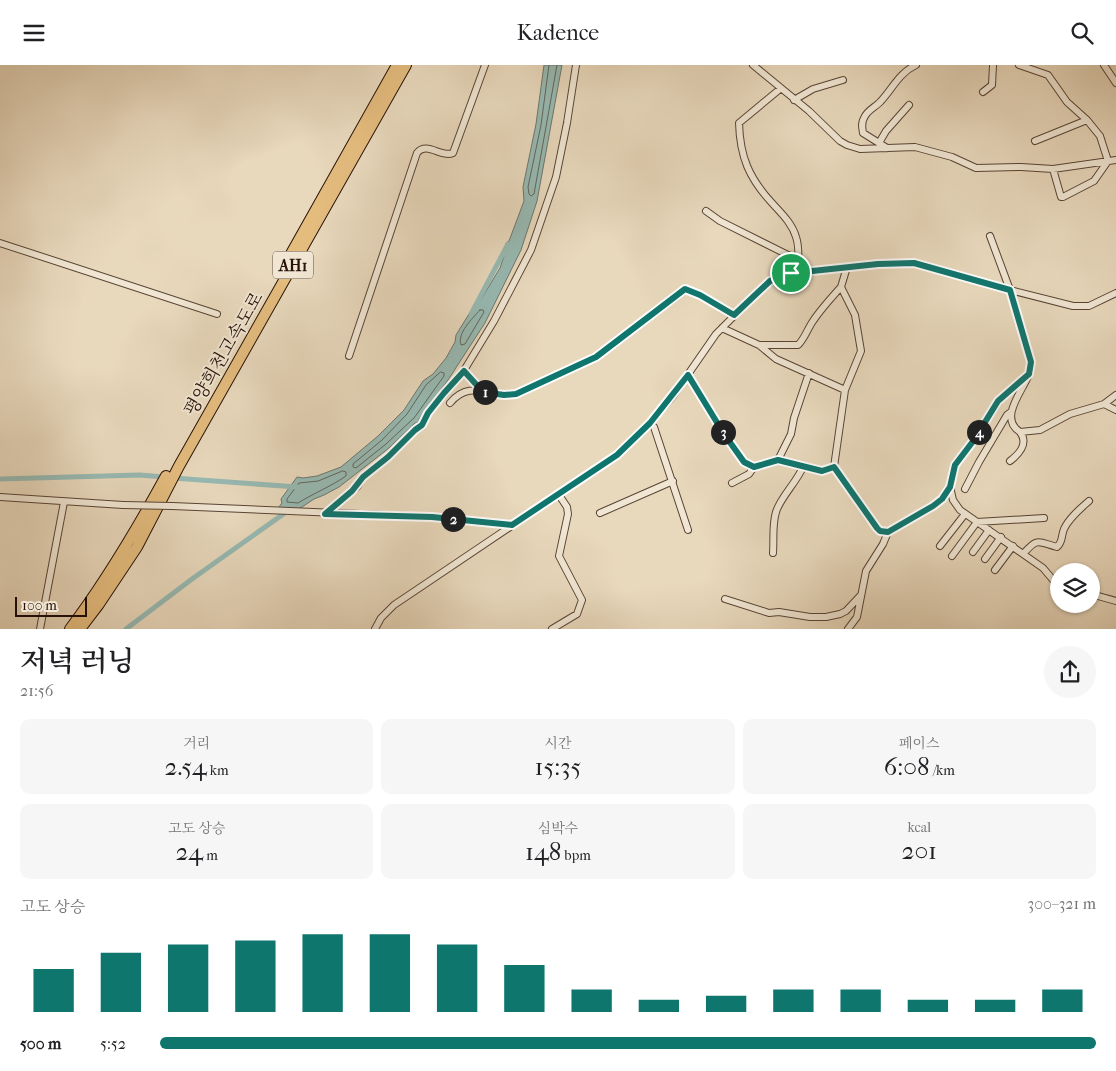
<!DOCTYPE html>
<html lang="ko">
<meta charset="utf-8">
<style>
body{margin:0;font-family:"IM FELL French Canon","Noto Serif KR",serif;background:#f6f6f6;color:#202124;height:100vh;display:flex;flex-direction:column;font-size:19px;white-space:nowrap}
*{box-sizing:border-box;margin:0}
p{font-size:16px;color:#757577}
.icon{flex:none;width:28px;height:28px;fill:none;stroke:currentColor;stroke-width:2;stroke-linecap:round;stroke-linejoin:round}
.map{position:relative;height:564px;overflow:hidden}
.side{display:flex;flex-direction:column;background:#fff;flex:1}
.side>*{flex:none}
.tools{position:absolute;left:1050px;top:498px;display:grid;gap:10px}
.tools a{display:grid;place-items:center;width:50px;height:50px;border-radius:50%;background:#fff;box-shadow:0 1px 4px #0004;font-size:25px}
.scale{position:absolute;left:15px;bottom:12px;width:72px;box-sizing:border-box;padding-left:5px;border:2px solid #281208;border-top:0;font-size:14px;line-height:18px;white-space:nowrap;color:#281208;-webkit-text-stroke:4px #f0e6d3;paint-order:stroke}
.pin{position:absolute;display:grid;place-items:center;width:42px;height:42px;color:#fff;margin:-21px;border:2px solid #fff;border-radius:50%;box-shadow:0 1px 5px #0007}
.km{position:absolute;width:25px;height:25px;margin:-12px;border-radius:50%;background:#222;color:#fff;font-size:14px;line-height:25px;text-align:center}
.round{display:grid;place-items:center;flex:none;width:52px;height:52px;border-radius:26px;background:#f6f6f6}
.headline{display:flex;align-items:center;justify-content:space-between;height:85px;padding:0 20px}
h1{font-size:28px;font-weight:600;line-height:38px}
.metrics{display:grid;grid-template-columns:repeat(3,1fr);gap:8px;height:85px;padding:5px 20px}
.metrics div{display:grid;align-content:center;border-radius:10px;background:#f6f6f6;text-align:center}
.metrics b{font-size:25px;font-weight:600}
.metrics small{font-size:14px;font-weight:400}
.metrics p{font-size:14px}
.chart{height:140px;padding:10px 20px}
.chart p{display:flex;justify-content:space-between}
.chart svg{width:100%;height:90px;margin-top:5px;stroke:#0f766e;stroke-width:6}
ul{padding:0 20px;list-style:none;font-size:16px}
li{display:grid;grid-template-columns:80px 60px 1fr;align-items:center;height:38px}
li i{height:12px;border-radius:6px;background:#0f766e}
header{display:flex;justify-content:space-between;align-items:center;height:65px;padding:0 20px;background:#fff;font-size:22px;font-weight:600}
.map>svg:first-child{display:block}
.water{fill:#97b9b2;stroke:#6b766e}
.lines{fill:none;stroke-linecap:round;stroke-linejoin:round}
.shore{stroke:#60665d;stroke-width:1}
.canal{stroke:#97b9b2;stroke-width:5}
.minor-casing{stroke:#584435;stroke-width:8}
.highway-casing{stroke:#281208;stroke-width:12}
.minor{stroke:#f0e6d3;stroke-width:6}
.highway{stroke:#e4bc7e;stroke-width:10}
.minor-bridge-casing{stroke:#584435;stroke-width:8;stroke-linecap:butt}
.minor-bridge{stroke:#f0e6d3;stroke-width:6}
.route-casing{stroke:#fff;stroke-width:10}
.route{stroke:#0f766e;stroke-width:6}
.labels{text-anchor:middle;dominant-baseline:central;stroke-width:4;stroke-linejoin:round;paint-order:stroke}
.shield{fill:#f0e6d3;stroke:#645245;stroke-width:1}
.shield-label{font-size:16px;font-weight:bold;fill:#281208}
.street-label{font-size:18px;fill:#281208;stroke:#f0e6d3}
</style>
<header><svg class="icon" aria-label="menu" viewBox="0 0 24 24"><path d="M4 6h16M4 12h16M4 18h16"/></svg>Kadence<svg class="icon" aria-label="search" viewBox="0 0 24 24"><circle cx="10" cy="10" r="6"/><path d="M15 15l6 6"/></svg></header>
<div class="map">
<svg width="1116" height="564" viewBox="0 0 1116 564">
<rect width="100%" height="100%" fill="#e8d8bc"/>
<filter id="stains"><feTurbulence type="fractalNoise" baseFrequency=".004" numOctaves="4"/><feColorMatrix values="0 0 0 0 .2 0 0 0 0 .09 0 0 0 0 .02 0 0 0 .5 -.17"/></filter>
<radialGradient id="worn" r=".72"><stop offset=".6" stop-color="#630" stop-opacity="0"/><stop offset="1" stop-color="#630" stop-opacity=".3"/></radialGradient>
<path class="water" d="M 544,0 L 562,0 L 537,136 L 521,185 L 485,258 L 448,315 L 419,354 L 419,357 L 415,358 L 389,383 L 339,422 L 324,430 L 314,434 L 299,444 L 278,443 L 282,438 L 281,434 L 297,412 L 303,413 L 317,411 L 341,402 L 378,371 L 404,345 L 423,316 L 433,309 L 446,293 L 455,277 L 456,270 L 469,249 L 480,236 L 500,203 L 506,185 L 506,178 L 509,176 L 524,136 L 523,122 L 536,59 Z"/>
<g class="lines">
<path class="shore" d="M 549,0 L 541,60 L 528,122 L 529,129 L 531,131 L 534,129 L 557,0
M 480,245 L 483,245 L 484,247 L 465,279 L 461,280 C 457,268 472,254 480,245 Z
M 441,307 L 444,308 L 444,311 L 414,353 L 386,379 L 356,403 L 353,402 L 353,399 L 382,375 L 407,349 L 426,320 Z
M 343,406 L 346,407 L 346,411 C 330,422 314,428 298,438 L 287,437 L 287,434 L 299,418 L 318,416 Z"/>
<path class="canal" d="M 471,249 L 508,179
M 173,413 L 297,422
M 0,414 L 140,410 L 164,412
M 126,564 L 192,514 L 289,445"/>
<defs>
<path id="minor" d="M 753,0 L 809,46 L 840,76 L 847,80 L 860,84 L 915,82 L 952,92 L 976,103 L 1021,102 L 1053,104 L 1116,95
M 1019,0 L 1048,10 L 1067,37 L 1087,55 L 1100,71 L 1108,96 L 1094,116 L 1063,132 L 1061,132 L 1053,104
M 1104,0 L 1116,18
M 780,24 L 739,58 C 740,92 749,113 772,138 C 781,148 792,158 796,172 C 800,183 798,196 798,207
M 983,27 L 992,20 L 993,0
M 794,35 L 813,24 L 843,15
M 1035,76 L 1087,55
M 879,78 L 886,66 L 909,40
M 887,83 L 863,68 C 862,62 861,58 864,53 C 867,45 876,42 881,36 C 893,23 899,8 916,0
M 706,146 L 720,156 L 798,195
M 990,171 L 1010,225 L 1031,297 C 1031,301 1030,306 1029,309 C 1023,326 998,353 1020,367 L 1040,365 L 1070,349 L 1104,339 L 1116,345
M 0,178 L 217,249
M 847,202 L 841,222 L 855,250 L 861,286 L 845,325 L 834,402 L 869,453 L 880,466 L 888,467 L 933,441 L 942,435 L 950,422 L 955,399 L 974,375 L 999,336 L 1029,309
M 722,263 L 759,280 L 776,294 L 845,325
M 759,280 L 798,280 C 804,275 808,263 813,256 C 821,244 831,233 841,222
M 349,291 L 417,88 C 427,76 441,93 453,88 L 485,0
M 464,306 L 483,327
M 688,310 L 724,369 L 744,397 L 754,402
M 450,338 C 471,313 490,334 516,329 L 596,292 L 685,225 L 700,230 L 734,250
M 1104,339 L 1116,330
M 650,358 L 654,362 L 688,465
M 778,395 L 791,369 L 794,353 L 809,308
M 1010,396 C 1019,389 1029,379 1020,367
M 732,418 L 749,409 L 754,402 L 778,395 L 822,406 L 834,402
M 950,422 L 953,435 L 960,445 L 1043,503 L 1059,522
M 965,424 L 979,397 L 1007,350 L 1011,347
M 0,432 L 123,440
M 172,441 L 432,452 L 512,460
M 600,448 L 673,416
M 325,449 L 357,422 L 363,412 L 388,392 L 415,365 L 422,361 L 428,348 L 463,307 L 494,256 L 531,185 L 556,112 L 567,58 L 576,0
M 940,481 L 965,449
M 973,487 L 989,465
M 773,488 C 774,475 772,460 776,447 C 780,433 796,418 803,402
M 1024,488 C 1038,472 1038,477 1057,482 C 1063,477 1061,471 1064,464 C 1069,453 1080,444 1089,436
M 952,491 L 977,457 L 1044,453
M 985,494 L 1001,472
M 995,505 L 1013,481
M 1091,529 L 1116,536
M 725,534 L 769,548 L 779,547 L 810,552 L 826,552 L 840,549 L 846,546 L 861,530
M 40,564 L 64,437
M 375,564 L 381,553 L 394,540 L 617,390 L 650,358 L 673,331 L 716,269 L 762,223 L 777,211 L 798,207 L 878,199 L 914,198 L 1010,225 L 1073,241 L 1089,241 L 1116,228
M 552,564 L 577,549 L 582,535 L 559,491 L 568,449 L 567,442 L 559,430
M 848,564 L 857,552 L 866,506 L 883,479 L 888,467"/>
<path id="highway" d="M 287,196 L 397,0
M 70,564 C 107,515 137,464 166,411
M 80,564 L 99,539 L 137,482 L 179,401 L 406,0"/>
</defs>
<use href="#minor" class="minor-casing"/>
<use href="#highway" class="highway-casing"/>
<use href="#minor" class="minor"/>
<use href="#highway" class="highway"/>
<defs>
<path id="minor-bridge" d="M 123,440 L 172,441"/>
</defs>
<use href="#minor-bridge" class="minor-bridge-casing"/>
<use href="#minor-bridge" class="minor-bridge"/>
</g>
<g class="lines">
<defs>
<path id="route" d="M 914,198 L 1010,225 L 1031,297 L 1029,309 L 998,336 L 974,375 L 955,400 L 950,422 L 942,434 L 933,441 L 888,467 L 880,466 L 877,463 L 834,402 L 822,406 L 778,395 L 754,402 L 744,397 L 724,369 L 688,310 L 650,358 L 617,390 L 512,460 L 432,452 L 325,449 L 352,426 L 363,412 L 388,392 L 415,365 L 422,360 L 428,348 L 444,328 L 464,306 L 483,327 L 504,330 L 516,329 L 596,292 L 685,224 L 700,230 L 734,250 L 770,216 L 784,209 L 878,199 Z"/>
</defs>
<use href="#route" class="route-casing"/>
<use href="#route" class="route"/>
</g>
<g class="labels">
<rect class="shield" x="273" y="186.5" width="40" height="27" rx="4"/>
<g class="shield-label">
<text x="293" y="200">AH1</text>
</g>
<g class="street-label">
<text transform="translate(224 289) rotate(-60)">평양희천고속도로</text>
</g>
</g>
<rect width="100%" height="100%" filter="url(#stains)"/>
<rect width="100%" height="100%" fill="url(#worn)"/>
</svg>
<div class="tools">
<a><svg class="icon" aria-label="layers" viewBox="0 0 24 24"><path d="M12 4l9 5-9 5-9-5zM3 14l9 5 9-5"/></svg></a>
</div>
<div class="scale">100 m</div>
<div class="pin" style="left:791px;top:208px;background:#1e9e55"><svg class="icon" aria-label="arrive" viewBox="0 0 24 24"><path d="M6 21V4h12l-3 4 3 4H6"/></svg></div>
<b class="km" style="left:485px;top:327px">1</b>
<b class="km" style="left:453px;top:454px">2</b>
<b class="km" style="left:723px;top:367px">3</b>
<b class="km" style="left:979px;top:367px">4</b>
</div>
<section class="side">
<div class="headline"><div><h1>저녁 러닝</h1><p>21:56</p></div><a class="round"><svg class="icon" aria-label="share" viewBox="0 0 24 24"><path d="M12 15V3M7 8l5-5 5 5M5 13v7h14v-7"/></svg></a></div>
<div class="metrics">
<div><p>거리</p><b>2.54<small> km</small></b></div>
<div><p>시간</p><b>15:35</b></div>
<div><p>페이스</p><b>6:08<small> /km</small></b></div>
</div>
<div class="metrics">
<div><p>고도 상승</p><b>24<small> m</small></b></div>
<div><p>심박수</p><b>148<small> bpm</small></b></div>
<div><p>kcal</p><b>201</b></div>
</div>
<div class="chart"><p><span>고도 상승</span>300–321 m</p>
<svg viewBox="0 0 160 44" preserveAspectRatio="none"><path d="M5 44V23M15 44V15M25 44V11M35 44V9M45 44V6M55 44V6M65 44V11M75 44V21M85 44V33M95 44V38M105 44V36M115 44V33M125 44V33M135 44V38M145 44V38M155 44V33"/></svg>
</div>
<ul>
<li><b>500 m</b>5:52<i style="width:100%"></i></li>
</ul>
</section>
